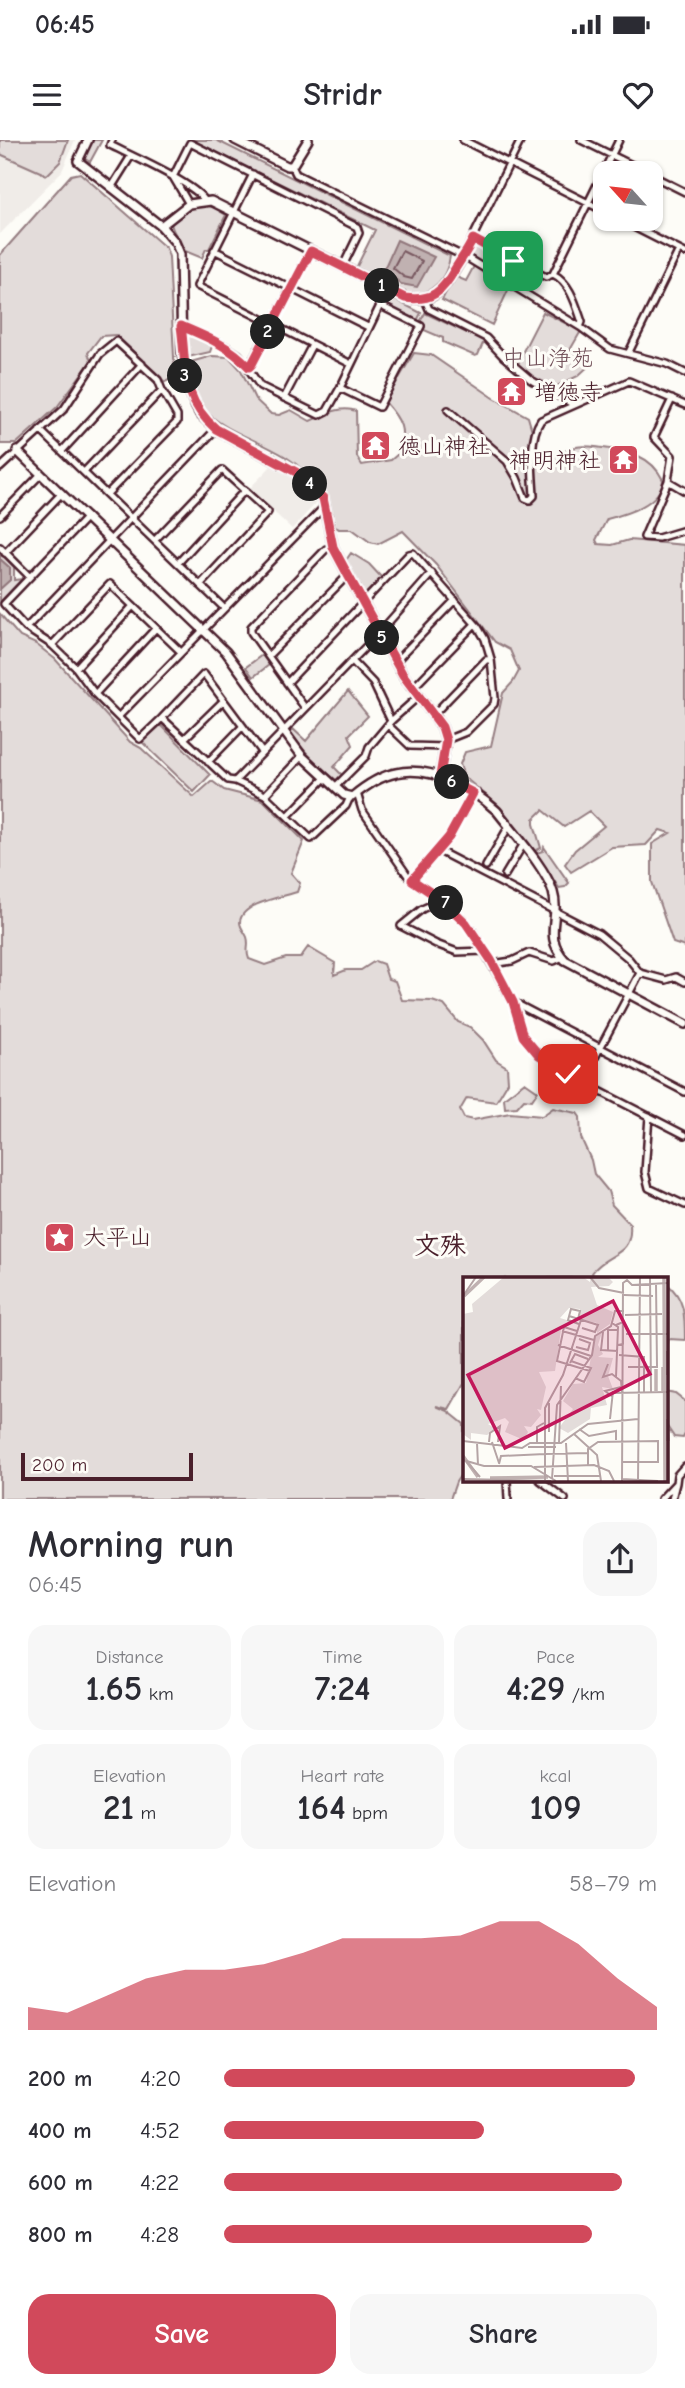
<!DOCTYPE html>
<meta charset="utf-8">
<style>
body{margin:0;font-family:"Comic Neue","Klee One",sans-serif;background:#f7f7f7;color:#2b2b33;height:100vh;display:flex;flex-direction:column;font-size:26px;white-space:nowrap}
*{box-sizing:border-box;margin:0}
p{font-size:23px;color:#7c7c81}
.icon{flex:none;width:38px;height:38px;fill:none;stroke:currentColor;stroke-width:2;stroke-linecap:round;stroke-linejoin:round}
.map{position:relative;height:1359px;overflow:hidden}
.side{display:flex;flex-direction:column;background:#fff;flex:1}
.side>*{flex:none}
.needle{width:46px;rotate:297deg}
.buttons{position:absolute;left:593px;top:21px;display:grid;gap:14px}
.buttons a{display:grid;place-items:center;width:70px;height:70px;border-radius:14px;background:#fff;box-shadow:0 2px 5px #0004;font-size:35px}
.scale{position:absolute;left:21px;bottom:18px;width:172px;box-sizing:border-box;padding-left:7px;border:4px solid #4a1f2b;border-top:0;font-size:19px;line-height:24px;white-space:nowrap;color:#4a1f2b;-webkit-text-stroke:5px #fdfcf7;paint-order:stroke}
.pin{position:absolute;display:grid;place-items:center;width:60px;height:60px;color:#fff;margin:-30px;border-radius:14px;box-shadow:0 4px 10px #0006}
.km{position:absolute;width:35px;height:35px;margin:-18px;border-radius:50%;background:#222;color:#fff;font-size:19px;line-height:35px;text-align:center}
.round{display:grid;place-items:center;flex:none;width:74px;height:74px;border-radius:21px;background:#f7f7f7}
.head{display:flex;align-items:center;justify-content:space-between;height:119px;padding:0 28px}
h1{font-size:38px;font-weight:700;line-height:52px}
.figures{display:grid;grid-template-columns:repeat(3,1fr);gap:10px;height:119px;padding:7px 28px}
.figures div{display:grid;align-content:center;border-radius:18px;background:#f7f7f7;text-align:center}
.figures b{font-size:35px;font-weight:700}
.figures small{font-size:19px;font-weight:400}
.figures p{font-size:19px}
.chart{height:196px;padding:14px 28px}
.chart p{display:flex;justify-content:space-between}
.chart svg{width:100%;height:126px;margin-top:7px;fill:#d1495b;opacity:.7}
.primary-button{display:flex;gap:14px;margin-top:auto;padding:14px 28px}
.primary-button a{flex:1;height:80px;border-radius:21px;background:#d1495b;color:#fff;font-size:28px;font-weight:700;line-height:80px;text-align:center}
.primary-button a+a{background:#f7f7f7;color:#2b2b33}
ul{padding:0 28px;list-style:none;font-size:23px}
li{display:grid;grid-template-columns:112px 84px 1fr;align-items:center;height:52px}
li i{height:18px;border-radius:9px;background:#d1495b}
.status{display:flex;justify-content:space-between;align-items:center;height:49px;padding:0 35px;background:#fff;direction:ltr}
.status svg{height:19px;fill:currentColor}
header{display:flex;justify-content:space-between;align-items:center;height:91px;padding:0 28px;background:#fff;font-size:32px;font-weight:700}
.map>svg:first-child{display:block}
.built{fill:#f0ece8}
.green{fill:#e3dcda;stroke:#967e82;stroke-width:2}
.water{fill:#c0b1b1;stroke:#91777b;stroke-width:2}
.lines{fill:none;stroke-linecap:round;stroke-linejoin:round}
.shore{stroke:#795961;stroke-width:2}
.street-casing{stroke:#4a1f2b;stroke-width:10}
.secondary-casing{stroke:#4a1f2b;stroke-width:12}
.street{stroke:#fdfcf7;stroke-width:5}
.secondary{stroke:#fdfcf7;stroke-width:7}
.route-casing{stroke:#fff;stroke-width:14}
.route{stroke:#d1495b;stroke-width:9}
.labels{text-anchor:middle;dominant-baseline:central;stroke-width:6;stroke-linejoin:round;paint-order:stroke}
.park-label{font-size:23px;fill:#704e57;stroke:#fdfcf7}
.poi-label{font-size:23px;fill:#4a1f2b;stroke:#fdfcf7;text-anchor:start}
.quarter-label{font-size:26px;font-weight:bold;fill:#4a1f2b;stroke:#fdfcf7}
.inset-river{fill:none;stroke:#c0b1b1;stroke-width:3.5}
.inset-road{fill:none;stroke:#b5a4a5;stroke-width:2}
.view{fill:#c2185b;fill-opacity:0.15;stroke:#c2185b;stroke-width:3.5}
.inset-edge{fill:none;stroke:#4a1f2b;stroke-width:3.5}
</style>
<div class="status"><b>06:45</b><svg viewBox="0 0 49 12"><path d="M0 12V9h3v3zM5 12V6h3v6zM10 12V3h3v9zM15 12V0h3v12zM26 1h20v11H26zM47 4h2v5h-2z"/></svg></div>
<header><svg class="icon" aria-label="menu" viewBox="0 0 24 24"><path d="M4 6h16M4 12h16M4 18h16"/></svg>Stridr<svg class="icon" aria-label="heart" viewBox="0 0 24 24"><path d="M12 20l-8-8c-3-5 5-10 8-4 3-6 11-1 8 4z"/></svg></header>
<div class="map">
<svg width="685" height="1359" viewBox="0 0 685 1359">
<rect width="100%" height="100%" fill="#fdfcf7"/>
<filter id="ink" filterUnits="userSpaceOnUse"><feTurbulence type="fractalNoise" baseFrequency=".0143" numOctaves="2"/><feDisplacementMap in="SourceGraphic" scale="14" xChannelSelector="R" yChannelSelector="G"/><feConvolveMatrix kernelMatrix="1 2 1 2 8 2 1 2 1" color-interpolation-filters="sRGB"/></filter>
<g filter="url(#ink)">
<path class="built" d="M 0,0 L 75,0 L 62,31 L 0,94 Z
M 272,325 L 290,334 L 309,349 L 316,363 L 292,389 L 249,349 Z"/>
<path class="green" d="M 0,0 L 68,0 L 60,22 L 47,35 L 0,14 Z
M 91,0 L 102,0 L 90,22 L 82,17 Z
M 191,0 L 216,0 L 450,116 C 449,126 444,138 436,145 C 411,169 380,142 356,128 L 375,90 Z
M 80,33 L 166,108 L 169,117 L 175,237 L 165,242 L 116,195 L 101,196 L 88,213 L 91,221 L 57,267 L 16,304 L 0,304 L 0,115 L 71,35 Z
M 202,65 L 213,67 L 226,75 L 209,109 L 206,109 L 202,118 L 185,111 C 181,101 171,92 171,82 L 190,68 Z
M 474,104 L 518,125 L 511,140 L 468,117 Z
M 474,126 L 510,146 L 492,185 L 442,160 L 454,136 L 466,141 Z
M 386,155 L 421,173 L 417,181 L 382,162 Z
M 543,172 L 581,191 L 570,210 L 593,222 L 578,236 L 555,247 L 535,238 L 518,225 L 520,217 Z
M 425,173 L 484,201 L 478,215 L 475,216 L 443,202 L 443,198 L 424,190 L 425,185 L 420,182 Z
M 192,192 L 213,203 L 210,212 L 188,217 L 185,196 Z
M 414,213 L 431,215 L 494,258 L 528,277 L 541,321 C 554,322 563,309 576,307 C 585,305 594,307 603,308 C 628,311 651,315 663,340 C 661,364 626,374 607,379 L 596,400 L 598,404 L 612,405 L 629,400 L 685,405 L 685,807 L 673,803 L 652,742 L 652,704 L 670,693 L 660,690 L 646,705 L 612,707 L 571,732 L 565,724 L 575,710 L 604,686 L 589,671 L 564,687 L 543,670 L 534,679 L 534,684 L 541,708 L 533,712 L 498,665 L 464,637 L 460,624 L 465,612 L 491,606 L 503,553 L 513,542 L 519,531 L 510,510 L 495,502 L 436,425 L 403,391 L 378,404 L 370,402 L 352,389 L 339,389 L 335,387 C 324,358 314,334 286,317 C 243,290 189,286 187,223 L 212,216 L 229,217 L 241,230 L 255,259 L 271,274 L 279,275 L 291,270 L 310,281 C 324,275 341,265 356,271 L 357,317 L 362,325 L 391,320 L 398,314 C 407,290 401,280 385,262 Z
M 0,413 L 14,427 L 14,440 L 22,439 L 0,462 L 0,449 L 10,439 L 10,428 L 0,419 Z
M 351,413 L 369,424 L 382,438 L 364,455 L 361,453 L 344,423 Z
M 0,474 L 20,497 L 36,504 L 55,519 L 130,602 L 141,608 L 194,657 L 212,641 L 224,650 L 263,660 L 304,701 L 291,733 L 300,743 L 297,752 C 282,757 241,763 240,782 C 240,788 245,792 247,797 C 250,806 245,810 249,819 L 265,825 L 286,818 L 300,818 L 308,807 L 335,823 L 334,835 L 346,830 L 361,830 L 375,821 L 383,824 L 388,839 L 395,841 L 402,860 L 432,861 L 444,865 L 458,882 L 470,887 L 483,900 L 496,920 L 507,927 L 508,942 L 496,962 L 467,958 L 460,970 L 464,978 L 473,980 L 510,973 L 542,976 L 553,968 L 577,973 L 580,977 L 581,998 L 591,1020 L 594,1034 L 608,1051 L 612,1065 L 630,1084 C 633,1118 607,1111 592,1133 L 595,1138 L 464,1139 L 464,1243 L 449,1269 L 436,1266 L 448,1271 L 464,1284 L 464,1330 L 456,1342 L 450,1359 L 0,1359 Z
M 262,515 L 269,525 L 253,537 L 246,527 Z
M 348,551 L 368,576 L 349,595 L 353,605 L 334,627 L 344,637 L 339,642 L 319,627 L 289,593 L 293,589 L 306,601 Z
M 161,585 L 210,635 L 194,652 L 142,602 Z
M 544,707 L 569,743 L 565,747 L 559,748 L 536,713 L 543,711 Z
M 525,942 L 538,951 L 532,960 L 524,959 L 517,967 L 505,968 L 504,958 Z
M 666,1143 C 685,1158 685,1175 685,1200 L 669,1199 L 666,1204 Z
M 666,1252 L 676,1254 L 685,1261 L 685,1294 L 683,1298 L 674,1297 L 666,1285 Z"/>
<path class="water" d="M 397,100 L 434,117 L 417,147 L 401,144 L 384,129 Z
M 0,419 L 10,428 L 10,440 L 0,449 Z"/>
<g class="lines">
<path class="shore" d="M 402,111 L 422,121 L 412,139 L 404,137 L 393,128 Z"/>
<defs>
<path id="street" d="M 112,0 L 110,5 C 130,15 196,44 205,61
M 463,0 L 606,72
M 581,0 L 648,33
M 292,26 L 296,34 L 469,119 L 580,187 L 610,209 L 667,224 L 685,233
M 253,34 L 197,146 L 351,224
M 651,35 L 685,52
M 111,48 L 131,16
M 189,64 L 173,37 L 190,3 L 357,87 L 359,93 L 343,126
M 618,79 L 685,113
M 473,99 L 546,137 L 553,134 C 570,142 576,165 582,182 L 580,187
M 214,110 L 368,187
M 463,117 L 521,0
M 553,134 L 619,0
M 425,160 L 429,169 L 486,198 L 504,217 L 531,240 L 574,265
M 181,185 L 225,206 L 239,215 L 260,246 L 319,275 L 327,271 L 340,248 L 388,149
M 629,212 L 679,110
M 249,227 L 311,111
M 340,248 L 379,267 L 421,186 L 379,165
M 284,258 L 312,205
M 672,259 L 654,297 L 672,316 L 668,341 L 644,397 L 658,398 L 685,390
M 448,270 L 507,321 L 517,338 L 525,358 L 530,360 L 534,356 C 533,335 528,298 541,280 L 629,241 L 685,265
M 40,290 L 224,468
M 62,311 L 142,224
M 0,328 L 64,269 L 100,214 L 116,201 L 158,240 L 162,250 L 84,332
M 668,341 L 685,351
M 107,354 L 177,282 L 177,276 L 162,250
M 0,376 L 41,334
M 87,377 L 4,464 L 26,488 L 52,505 L 76,528 L 95,554 L 140,599 L 162,578 L 228,640 L 235,641 L 379,493 L 432,433
M 155,400 L 222,330 L 268,372 L 200,445
M 0,407 L 29,436
M 5,413 L 62,353
M 178,423 L 245,350
M 26,488 L 216,289
M 52,505 L 110,444 L 181,512
M 268,516 L 348,435
M 352,521 L 373,543 L 391,581
M 395,522 L 455,460
M 76,528 L 133,466
M 287,543 L 409,414 L 413,413 L 478,487 L 485,499 L 491,519 L 486,520 L 433,575
M 413,548 L 475,484
M 95,554 L 156,488
M 305,568 L 251,492 L 251,487 L 326,409 L 333,407
M 118,577 L 325,366
M 162,578 L 204,534 L 262,612
M 388,585 L 410,606 L 446,607
M 184,599 L 223,561
M 446,600 L 466,592 L 494,564 L 495,558 L 491,519
M 208,622 L 242,587
M 235,641 L 265,655 L 311,699 L 346,666 L 350,657
M 335,647 L 366,616 L 369,607 L 391,581 L 419,556
M 357,653 L 362,670 L 408,736 L 453,769 L 472,790 L 513,862 L 523,896 L 539,915 L 582,942 L 685,995
M 265,655 L 302,616
M 288,676 L 325,638
M 439,711 L 599,794 L 629,819 L 640,833 L 666,840 L 676,837 L 685,842
M 486,726 L 509,686
M 505,735 L 523,705
M 412,740 L 449,697 L 473,653
M 442,760 L 422,769 L 401,786 L 436,804 L 457,812 L 485,811
M 492,824 L 512,821 L 529,813 L 554,821 L 563,817
M 513,862 L 685,952
M 582,942 L 640,833
M 649,976 L 645,1032 L 649,1048 L 685,1065
M 507,1340 L 508,1359
M 540,1340 L 565,1359
M 661,1359 L 676,1343 L 677,1335 L 685,1326
M 672,1359 L 676,1343"/>
<path id="secondary" d="M 88,0 L 78,21 L 161,86 L 175,102 L 180,114 L 182,212 L 187,244 L 195,265 L 200,274 L 216,289 L 296,332 L 323,358 L 333,407 L 348,435 L 403,535 L 442,587 L 446,600 L 440,636
M 235,0 L 287,26 L 292,26 L 308,0
M 161,86 L 189,64 L 211,61 L 406,158 C 441,164 446,143 463,117
M 17,311 L 226,512 L 302,616 L 344,655 L 352,657 C 364,647 381,636 396,633 C 431,625 472,648 497,671 C 513,692 546,728 553,752 C 561,778 542,795 565,820 L 685,884"/>
</defs>
<use href="#street" class="street-casing"/>
<use href="#secondary" class="secondary-casing"/>
<use href="#street" class="street"/>
<use href="#secondary" class="secondary"/>
</g>
</g>
<g class="lines" filter="url(#ink)">
<defs>
<path id="route" d="M 513,121 L 473,99 C 468,110 461,119 455,129 C 443,151 432,162 405,158 L 311,111 L 252,224 L 249,227 C 230,206 207,197 181,186 C 187,227 180,258 216,289 L 296,332 L 323,358 L 333,407 L 348,435 L 403,535 L 442,587 L 446,600 L 440,636 L 473,653 L 449,697 L 412,740 L 442,760 L 466,783 L 491,820 L 513,862 L 523,896 L 539,915 L 568,934"/>
</defs>
<use href="#route" class="route-casing"/>
<use href="#route" class="route"/>
</g>
<defs>
<symbol id="temple-square" viewBox="-11 -11 22 22"><rect x="-9" y="-9" width="18" height="18" rx="4" fill="#d1495b" stroke="#fdfcf7"/><path d="M0-6L5-2H3V0L6.5 2.5H4V6H1.5V3h-3V6H-4V2.5H-6.5L-3 0V-2H-5Z" fill="#fff"/></symbol>
<symbol id="sight-square" viewBox="-11 -11 22 22"><rect x="-9" y="-9" width="18" height="18" rx="4" fill="#d1495b" stroke="#fdfcf7"/><path d="M0-6L1.8-2.2L6-1.7L2.9 1.2L3.7 5.4L0 3.3L-3.7 5.4L-2.9 1.2L-6-1.7L-1.8-2.2Z" fill="#fff"/></symbol>
</defs>
<g fill-rule="evenodd">
<use href="#temple-square" x="494" y="234" width="35" height="35"/>
<use href="#temple-square" x="358" y="288" width="35" height="35"/>
<use href="#temple-square" x="606" y="302" width="35" height="35"/>
<use href="#sight-square" x="42" y="1080" width="35" height="35"/>
</g>
<g class="labels">
<g class="park-label">
<text x="548" y="218">中山浄苑</text>
</g>
<g class="poi-label">
<text x="534" y="252">増徳寺</text>
<text x="398" y="306">徳山神社</text>
<text x="601" y="320" text-anchor="end">神明神社</text>
<text x="83" y="1097">大平山</text>
</g>
<g class="quarter-label">
<text x="440" y="1106">文殊</text>
</g>
</g>
<g transform="translate(463 1137)">
<rect width="205" height="205" fill="#fdfcf7"/>
<path d="M 41,0 L 120,0 L 127,5 L 128,0 L 145,0 L 150,5 L 146,9 L 128,10 L 134,28 L 150,35 L 147,47 L 134,56 L 134,46 L 116,42 L 117,32 L 106,31 L 97,41 L 107,44 L 98,53 L 92,94 L 76,95 L 83,110 L 78,133 L 74,132 L 78,138 L 68,150 L 61,149 L 65,155 L 61,163 L 42,155 L 46,145 L 42,141 L 25,147 L 33,152 L 24,158 L 8,156 L 8,163 L 0,157 L 0,37 L 10,35 L 9,27 ZM 139,55 L 135,68 L 140,77 L 135,80 L 150,81 L 145,99 L 150,112 L 139,110 L 144,128 L 128,131 L 127,142 L 105,156 L 96,151 L 110,132 L 100,124 L 110,107 L 123,106 L 132,60 Z" fill="#e3dcda"/>
<path class="inset-river" d="M 201,0 L 202,204M 1,19 L 21,0M 203,74 L 204,98M 200,90 L 200,114M 193,114 L 193,92M 204,142 L 205,164M 0,179 L 15,200M 27,201 L 85,200"/>
<path class="inset-road" d="M 127,0 L 136,11 L 161,16M 187,0 L 188,115M 161,18 L 190,19M 0,19 L 13,0M 162,38 L 199,37M 106,39 L 135,48 L 132,55 L 119,51M 115,42 L 117,34 L 108,32 L 105,43 L 116,47M 149,46 L 155,50 L 153,100M 153,48 L 160,45 L 160,67 L 155,68M 99,54 L 131,63M 114,54 L 101,50 L 94,84 L 127,94M 140,55 L 138,73 L 155,74M 163,57 L 205,57M 95,68 L 128,79M 113,70 L 125,73 L 127,66 L 116,62M 145,74 L 145,53 L 154,53M 156,78 L 181,80 L 181,115M 108,84 L 128,91 L 121,105 L 112,101M 107,86 L 112,77 L 125,82M 145,87 L 140,100 L 149,97 L 158,104 L 159,115M 165,90 L 194,90 L 193,6M 149,116 L 205,115M 150,120 L 142,114 L 158,110M 147,142 L 150,114M 116,152 L 126,159 L 153,154 L 153,163M 86,155 L 86,126M 111,157 L 134,178 L 138,204M 0,164 L 59,171 L 67,166 L 98,166 L 125,147 L 175,142M 26,165 L 27,156 L 37,149 L 35,165M 29,165 L 36,186M 14,166 L 15,188M 74,166 L 74,150 L 81,146M 96,166 L 98,109M 103,166 L 105,204M 65,170 L 93,170M 82,177 L 125,176M 0,183 L 21,189 L 68,189 L 93,204M 3,184 L 17,200M 36,187 L 38,179 L 82,177M 125,188 L 125,172 L 135,165 L 195,164 L 195,185 L 159,185M 71,190 L 131,188 L 146,194 L 151,204M 91,199 L 137,199M 0,202 L 88,204M 89,202 L 94,128 L 129,78 L 132,59 L 148,49 L 152,34 L 161,34M 159,202 L 195,204M 82,204 L 82,131 L 100,98 L 118,43M 159,204 L 160,6 L 164,3 L 169,8 L 205,6M 175,204 L 177,0"/>
<path class="view" d="M 150,24 L 187,97 L 42,171 L 5,98 Z"/>
<rect width="205" height="205" class="inset-edge"/>
</g>
</svg>
<div class="buttons">
<a><svg class="needle" viewBox="-14 -14 28 28"><path d="M0-13l5 13h-10z" fill="#e53935"/><path d="M0 13l5-13h-10z" fill="#7c7c81"/></svg></a>
</div>
<div class="scale">200 m</div>
<div class="pin" style="left:513px;top:121px;background:#1e9e55"><svg class="icon" aria-label="arrive" viewBox="0 0 24 24"><path d="M6 21V4h12l-3 4 3 4H6"/></svg></div>
<div class="pin" style="left:568px;top:934px;background:#d93025"><svg class="icon" aria-label="check" viewBox="0 0 24 24"><path d="M5 12l5 5 9-10"/></svg></div>
<b class="km" style="left:382px;top:146px">1</b>
<b class="km" style="left:268px;top:192px">2</b>
<b class="km" style="left:185px;top:236px">3</b>
<b class="km" style="left:310px;top:344px">4</b>
<b class="km" style="left:382px;top:498px">5</b>
<b class="km" style="left:452px;top:642px">6</b>
<b class="km" style="left:446px;top:763px">7</b>
</div>
<section class="side">
<div class="head"><div><h1>Morning run</h1><p>06:45</p></div><a class="round"><svg class="icon" aria-label="share" viewBox="0 0 24 24"><path d="M12 15V3M7 8l5-5 5 5M5 13v7h14v-7"/></svg></a></div>
<div class="figures">
<div><p>Distance</p><b>1.65<small> km</small></b></div>
<div><p>Time</p><b>7:24</b></div>
<div><p>Pace</p><b>4:29<small> /km</small></b></div>
</div>
<div class="figures">
<div><p>Elevation</p><b>21<small> m</small></b></div>
<div><p>Heart rate</p><b>164<small> bpm</small></b></div>
<div><p>kcal</p><b>109</b></div>
</div>
<div class="chart"><p><span>Elevation</span>58–79 m</p>
<svg viewBox="0 0 160 44" preserveAspectRatio="none"><path d="M0 44V36L10 38L20 32L30 26L40 23L50 23L60 21L70 17L80 12L90 12L100 12L110 11L120 6L130 6L140 14L150 26L160 36V44z"/></svg>
</div>
<ul>
<li><b>200 m</b>4:20<i style="width:95%"></i></li>
<li><b>400 m</b>4:52<i style="width:60%"></i></li>
<li><b>600 m</b>4:22<i style="width:92%"></i></li>
<li><b>800 m</b>4:28<i style="width:85%"></i></li>
</ul>
<div class="primary-button"><a>Save</a><a>Share</a></div>
</section>
